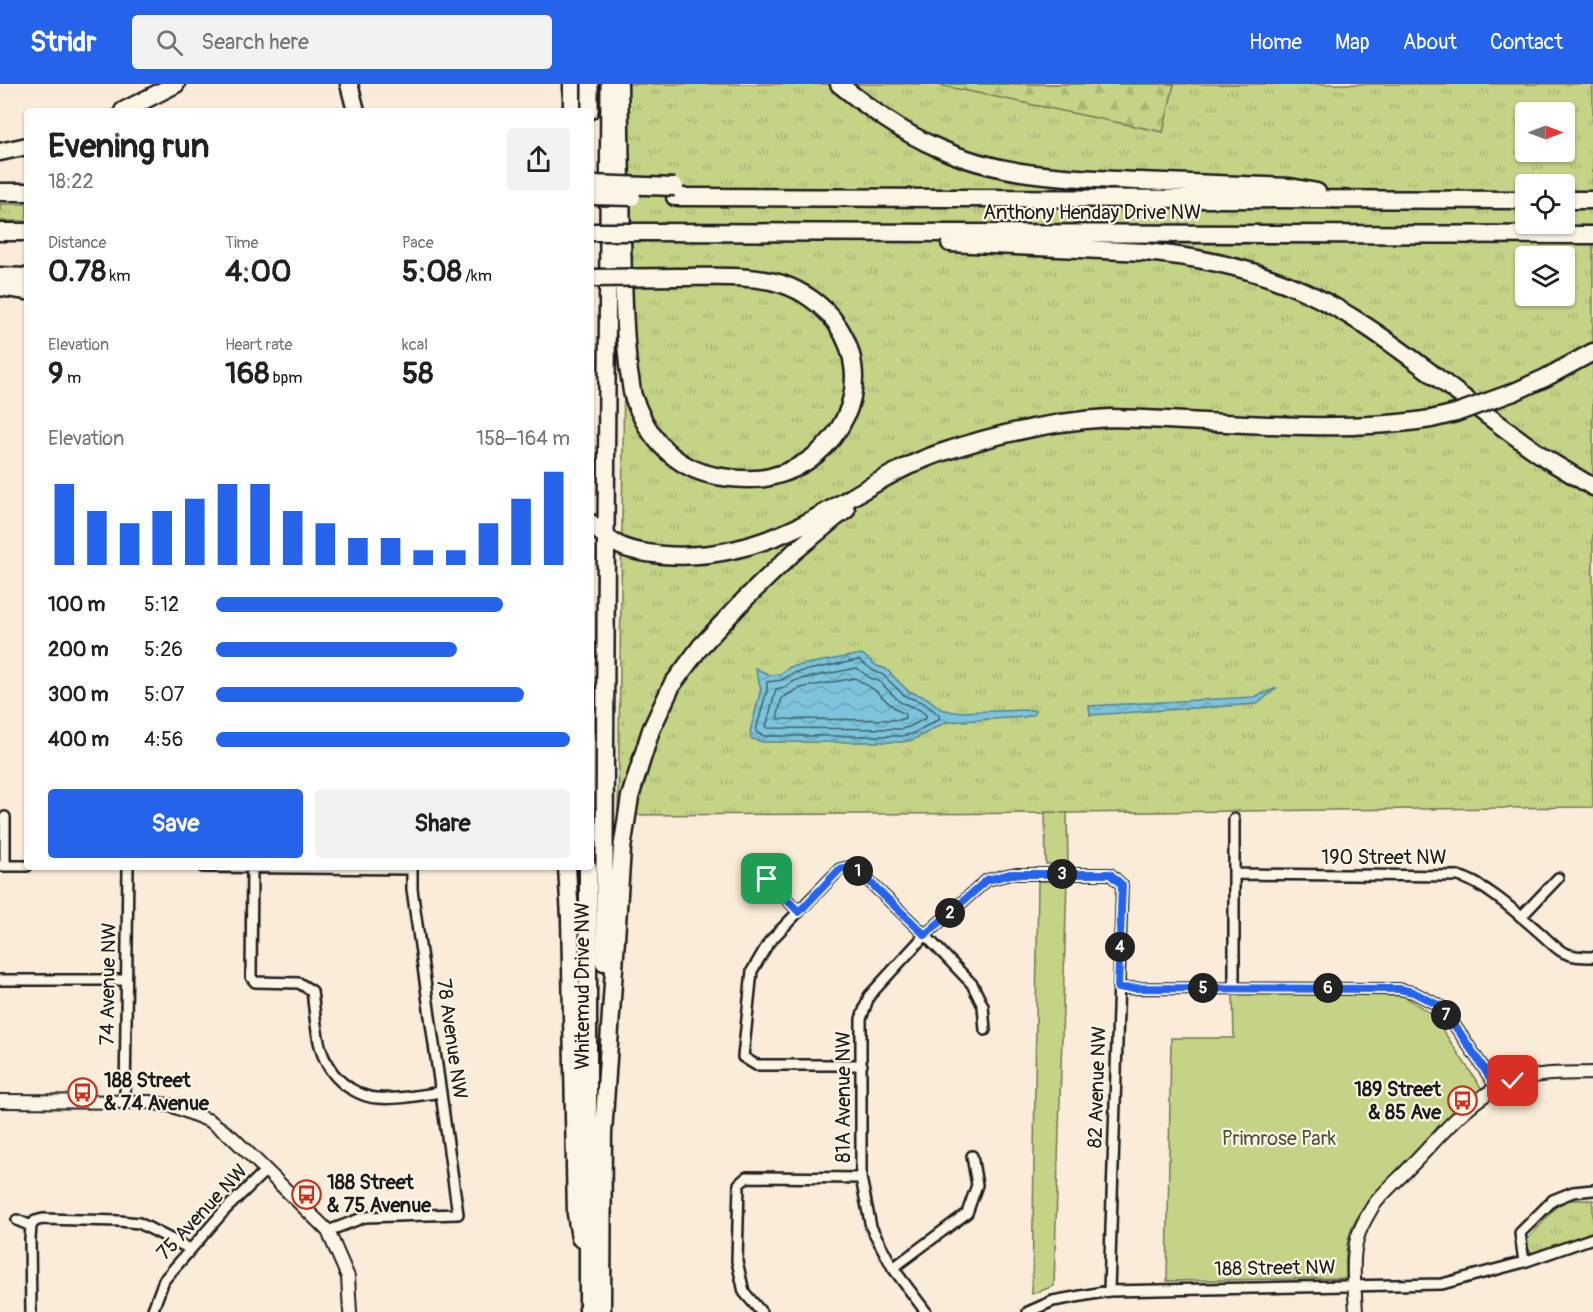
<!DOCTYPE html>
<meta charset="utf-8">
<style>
body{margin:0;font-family:Pangolin,sans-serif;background:#f2f2f2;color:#202124;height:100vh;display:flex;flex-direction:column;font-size:22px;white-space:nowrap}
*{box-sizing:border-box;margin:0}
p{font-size:20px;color:#757577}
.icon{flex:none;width:33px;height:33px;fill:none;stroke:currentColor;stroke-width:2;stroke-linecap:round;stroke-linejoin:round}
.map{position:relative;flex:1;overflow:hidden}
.sheet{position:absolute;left:24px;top:24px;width:570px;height:762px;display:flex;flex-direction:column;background:#fff;border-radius:6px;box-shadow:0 2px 4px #0004}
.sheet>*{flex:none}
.needle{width:39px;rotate:90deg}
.tools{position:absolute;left:1515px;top:18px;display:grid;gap:12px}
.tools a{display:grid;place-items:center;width:60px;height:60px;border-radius:6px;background:#fff;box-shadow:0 2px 4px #0004;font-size:30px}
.pin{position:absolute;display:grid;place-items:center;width:51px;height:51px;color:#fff;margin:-26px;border-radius:12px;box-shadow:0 3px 9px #0006}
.km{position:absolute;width:30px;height:30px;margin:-15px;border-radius:50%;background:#222;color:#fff;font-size:16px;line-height:30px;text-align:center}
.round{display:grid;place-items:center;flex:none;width:63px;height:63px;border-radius:6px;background:#f2f2f2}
.headline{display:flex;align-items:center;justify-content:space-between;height:102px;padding:0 24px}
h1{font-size:33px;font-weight:700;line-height:45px}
.metrics{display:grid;grid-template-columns:repeat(3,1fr);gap:9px;height:102px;padding:6px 24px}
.metrics div{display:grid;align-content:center}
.metrics b{font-size:30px;font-weight:700}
.metrics small{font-size:16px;font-weight:400}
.metrics p{font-size:16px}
.chart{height:168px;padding:12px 24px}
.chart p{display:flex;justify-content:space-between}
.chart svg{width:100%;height:108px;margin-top:6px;stroke:#2563eb;stroke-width:6}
.primary-button{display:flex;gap:12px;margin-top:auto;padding:12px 24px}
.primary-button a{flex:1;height:69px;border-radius:6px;background:#2563eb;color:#fff;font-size:24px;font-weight:700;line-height:69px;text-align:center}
.primary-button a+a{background:#f2f2f2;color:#202124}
ul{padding:0 24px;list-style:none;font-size:20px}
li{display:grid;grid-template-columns:96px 72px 1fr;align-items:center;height:45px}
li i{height:15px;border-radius:8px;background:#2563eb}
header{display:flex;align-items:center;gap:36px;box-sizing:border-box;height:84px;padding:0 30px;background:#2563eb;color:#fff}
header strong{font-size:28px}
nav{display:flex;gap:33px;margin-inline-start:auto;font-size:21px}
.search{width:420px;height:54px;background:#f2f2f2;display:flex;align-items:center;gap:15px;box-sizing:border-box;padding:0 21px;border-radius:6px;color:#757577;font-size:22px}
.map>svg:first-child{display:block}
.grass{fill:url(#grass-tufts);stroke:#707852;stroke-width:1.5;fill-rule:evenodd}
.forest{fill:url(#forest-firs);stroke:#707852;stroke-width:1.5}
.park{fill:#c5d387;stroke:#707852;stroke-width:1.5}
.water{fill:url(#water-waves);stroke:#55818f;stroke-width:1.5}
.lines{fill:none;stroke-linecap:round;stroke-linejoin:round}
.shore{stroke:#425f69;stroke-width:1.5}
.minor-casing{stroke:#1c1c1c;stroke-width:14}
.tertiary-casing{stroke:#1c1c1c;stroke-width:16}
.trunk-casing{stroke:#1c1c1c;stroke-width:20}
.motorway-casing{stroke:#1c1c1c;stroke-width:21}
.minor{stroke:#fcf5e5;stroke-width:9}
.tertiary{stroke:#fcf5e5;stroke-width:12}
.trunk{stroke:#fcf5e5;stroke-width:15}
.motorway{stroke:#fcf5e5;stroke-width:16}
.motorway-bridge-casing{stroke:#1c1c1c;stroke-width:21;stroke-linecap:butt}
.motorway-bridge{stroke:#fcf5e5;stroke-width:16}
.route-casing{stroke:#fff;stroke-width:12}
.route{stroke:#2563eb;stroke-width:8}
.labels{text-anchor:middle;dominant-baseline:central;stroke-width:4.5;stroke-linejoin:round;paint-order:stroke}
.street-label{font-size:20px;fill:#1c1c1c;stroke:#fcf5e5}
.poi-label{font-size:20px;font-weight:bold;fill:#1c1c1c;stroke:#fcf5e5;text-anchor:start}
.park-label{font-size:20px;fill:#4f533c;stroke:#fcf5e5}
</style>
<header>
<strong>Stridr</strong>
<div class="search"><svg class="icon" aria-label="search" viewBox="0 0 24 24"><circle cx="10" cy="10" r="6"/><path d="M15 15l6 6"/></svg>Search here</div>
<nav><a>Home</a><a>Map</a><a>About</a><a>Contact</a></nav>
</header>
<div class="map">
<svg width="1593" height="1228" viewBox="0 0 1593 1228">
<defs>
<pattern id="grass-tufts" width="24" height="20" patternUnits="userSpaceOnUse" patternTransform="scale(1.5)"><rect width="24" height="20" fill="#c5d387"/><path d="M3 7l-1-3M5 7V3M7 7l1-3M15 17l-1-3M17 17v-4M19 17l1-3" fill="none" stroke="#a9b574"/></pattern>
<pattern id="forest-firs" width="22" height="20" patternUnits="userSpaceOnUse" patternTransform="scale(1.5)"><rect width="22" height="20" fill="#c5d387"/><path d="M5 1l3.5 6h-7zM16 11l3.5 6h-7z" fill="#a9b574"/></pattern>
<pattern id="water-waves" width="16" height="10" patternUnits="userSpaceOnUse" patternTransform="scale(1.5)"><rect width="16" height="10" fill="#7bc4dc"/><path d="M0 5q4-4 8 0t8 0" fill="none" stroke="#6aa8bc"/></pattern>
</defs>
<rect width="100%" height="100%" fill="#fbecd9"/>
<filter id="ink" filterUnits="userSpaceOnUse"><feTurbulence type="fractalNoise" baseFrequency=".0167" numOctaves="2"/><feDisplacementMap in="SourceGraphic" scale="12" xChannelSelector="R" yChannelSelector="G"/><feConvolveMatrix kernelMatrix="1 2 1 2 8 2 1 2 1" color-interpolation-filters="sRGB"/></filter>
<g filter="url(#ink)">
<path class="grass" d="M 628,0 L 1593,0 L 1593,723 L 1067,729 L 618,731 ZM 1526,28 L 1564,28 L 1564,68 L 1526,68 ZM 1526,100 L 1564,100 L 1564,140 L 1526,140 ZM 1526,172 L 1564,172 L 1564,212 L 1526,212 Z
M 0,120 L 27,120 L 27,137 L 0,137 Z
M 1567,1116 L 1593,1116 L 1593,1150 L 1533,1169 L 1526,1163 L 1526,1157 L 1556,1123 Z"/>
<path class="forest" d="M 934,0 L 1174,0 L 1163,48 Z"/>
<path class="park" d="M 1045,728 L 1067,729 L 1068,780 L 1046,780 Z
M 1038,797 L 1067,798 L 1054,1202 L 1032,1210 Z
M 1233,909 L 1404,912 L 1432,930 L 1482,1005 C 1460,1024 1439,1045 1418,1066 C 1397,1087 1364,1116 1352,1144 C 1345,1160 1345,1176 1346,1194 L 1167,1197 L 1171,954 L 1234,954 Z"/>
<path class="water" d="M 862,570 L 877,582 L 886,585 L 908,607 L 927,614 L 941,625 L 954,628 L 1032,626 L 1035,627 L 1035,630 L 1025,633 L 946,638 L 913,656 L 902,658 L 763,658 L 752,655 L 750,648 L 761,605 L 755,584 L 770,591 L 780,590 L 790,583 Z
M 1277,604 L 1257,620 L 1090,631 L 1089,622 L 1254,613 Z"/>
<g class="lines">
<path class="shore" d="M 859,576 L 874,587 L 883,591 L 905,612 L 924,619 L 939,631 L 939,635 L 912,650 L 901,652 L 764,652 L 757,649 L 756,646 L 767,606 L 767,598 L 782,596 L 793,589 Z
M 857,584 L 870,594 L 879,597 L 900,618 L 920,626 L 926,631 L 926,634 L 909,643 L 901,645 L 768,644 L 766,643 L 776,605 L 785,603 L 796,596 Z
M 855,594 C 862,599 871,603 877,608 C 886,616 893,625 905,630 L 905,634 L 899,636 L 780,635 L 777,634 L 782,614 L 800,604 Z"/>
<defs>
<path id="minor" d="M 5,733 L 5,782
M 0,782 L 27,782
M 203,783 L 412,785 L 412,805 L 458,1130 L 365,1133 L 328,1147
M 252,783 L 251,893 L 255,898 L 299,899 L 312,907 C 317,944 315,983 351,1005 C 358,1009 368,1014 377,1014 C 398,1016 420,1011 441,1008
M 1234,790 L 1458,792 C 1485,799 1518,830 1539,848 C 1546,854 1553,862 1561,867 C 1571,873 1582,873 1593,873
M 767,795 L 799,828
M 1521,833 L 1558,794
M 0,896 L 126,896
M 1118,904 L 1399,905 L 1413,908 L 1440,922 L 1460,949 L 1497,1004
M 1234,904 L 1234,735
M 862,981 L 756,981 L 743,973 L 752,887 L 769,858 L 840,785 L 853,782 L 925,851 L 972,900 L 983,922 L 985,946
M 125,1018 L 128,783
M 17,1136 L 31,1142 L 30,1155 L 31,1228
M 31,1142 L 35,1137 L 43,1135 L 119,1137 L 139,1139 L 190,1165
M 1524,1178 L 1520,1149 L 1553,1116 L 1573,1108 L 1593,1106
M 893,1184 L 967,1129 L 977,1101 L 972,1072
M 152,1228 L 164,1196 L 224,1127 L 266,1086
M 761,1228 L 744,1208 L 737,1177 L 739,1100 L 747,1093 L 861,1094
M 926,1228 L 893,1184 L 871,1143 L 861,1094 L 861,935 L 869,912 L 925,851 L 987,796 L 1011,790 L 1110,790 L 1122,801 L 1109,1207
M 1028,1228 L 1053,1217 L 1109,1207 L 1442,1200 L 1524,1178 L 1593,1154"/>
<path id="tertiary" d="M 0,1017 L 149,1018 L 173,1022 L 210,1037 L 232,1053 L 328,1147 L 348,1193 L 350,1228
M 1356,1228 C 1355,1206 1351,1176 1357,1155 C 1360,1143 1367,1132 1373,1122 C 1383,1108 1399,1095 1411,1082 C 1440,1053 1468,1015 1507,999 C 1534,988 1564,990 1593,989"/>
<path id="trunk" d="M 590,27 L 590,0
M 606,453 L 609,0"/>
<path id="motorway" d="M 349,0 L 356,27
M 572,0 L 572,27
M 619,0 C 621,74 621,148 624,222 C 625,244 626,267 629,289 C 631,297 631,305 633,312 C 647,352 673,384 716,392 C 734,395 753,397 770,393 C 840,377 879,300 836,239 C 823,221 803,207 782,200 C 749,190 712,193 678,193
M 839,0 C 870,25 901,48 938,64 C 1002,93 1071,94 1140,97 C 1190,99 1240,101 1290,103 L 1317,108
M 123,27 L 176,0
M 0,68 L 27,62
M 0,108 L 27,108
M 675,113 L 1526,116
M 1564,116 L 1593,116
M 0,148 L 27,148
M 645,148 L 1593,151
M 950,159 L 1145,168 C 1200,173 1253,184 1303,207 C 1348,227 1387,256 1426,285 C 1461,312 1496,338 1531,364 L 1548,376 L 1593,403
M 0,192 L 27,193
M 0,203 L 27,207
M 1514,308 L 1545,294 L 1593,268
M 591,439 C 613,464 632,468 663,471 C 714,475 759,462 804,440 C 849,417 889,387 937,370 C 993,351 1052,337 1110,334 C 1216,336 1326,351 1431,335
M 567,783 L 570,833 L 576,1130 L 580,1154
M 604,878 L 606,453
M 603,1049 L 622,765 L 630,713 L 651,646 L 672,601 L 701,562 L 745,515 L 794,468 L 835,434 L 846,426
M 588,1228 L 588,783
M 602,1228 L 603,1039"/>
</defs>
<use href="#minor" class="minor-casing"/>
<use href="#tertiary" class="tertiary-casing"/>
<use href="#trunk" class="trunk-casing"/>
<use href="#motorway" class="motorway-casing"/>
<use href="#minor" class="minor"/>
<use href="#tertiary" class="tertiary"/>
<use href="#trunk" class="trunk"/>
<use href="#motorway" class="motorway"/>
<defs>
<path id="motorway-bridge" d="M 591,100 L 675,103
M 591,112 L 632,113
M 591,148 L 645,148
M 591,194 L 678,193
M 1431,335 L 1456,329 L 1514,308"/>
</defs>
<use href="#motorway-bridge" class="motorway-bridge-casing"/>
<use href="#motorway-bridge" class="motorway-bridge"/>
</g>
</g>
<g class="lines" filter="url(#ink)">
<defs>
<path id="route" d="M 767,795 L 799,828 L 840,785 L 853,782 L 925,851 L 987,796 L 1011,790 L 1110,790 L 1122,801 L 1118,904 L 1399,905 L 1413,908 L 1440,922 L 1460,949 L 1497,1004 L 1513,997"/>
</defs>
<use href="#route" class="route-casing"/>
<use href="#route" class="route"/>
</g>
<defs>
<symbol id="bus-ring" viewBox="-11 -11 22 22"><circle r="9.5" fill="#fcf5e5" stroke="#c8321e" stroke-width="1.5"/><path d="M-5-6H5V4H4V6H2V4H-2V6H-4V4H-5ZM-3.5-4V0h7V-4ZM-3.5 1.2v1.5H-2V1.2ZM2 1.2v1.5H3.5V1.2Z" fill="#c8321e"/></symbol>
</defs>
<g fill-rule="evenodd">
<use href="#bus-ring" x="66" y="992" width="33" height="33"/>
<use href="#bus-ring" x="1446" y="1000" width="33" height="33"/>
<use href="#bus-ring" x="290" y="1094" width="33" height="33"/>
</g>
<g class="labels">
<g class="street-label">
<text x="1092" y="128">Anthony Henday Drive NW</text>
<text x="1384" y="773">190 Street NW</text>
<text transform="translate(108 900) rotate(-89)">74 Avenue NW</text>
<text transform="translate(582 902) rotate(-90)">Whitemud Drive NW</text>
<text transform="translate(452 955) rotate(82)">78 Avenue NW</text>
<text transform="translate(1097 1003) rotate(-88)">82 Avenue NW</text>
<text transform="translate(843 1013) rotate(-90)">81A Avenue NW</text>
<text transform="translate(202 1128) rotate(-47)">75 Avenue NW</text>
<text transform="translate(1275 1184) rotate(-1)">188 Street NW</text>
</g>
<g class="poi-label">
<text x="104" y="996">188 Street<tspan x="104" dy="23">&amp; 74 Avenue</tspan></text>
<text x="1441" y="1005" text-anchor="end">189 Street<tspan x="1441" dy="23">&amp; 85 Ave</tspan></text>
<text x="327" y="1098">188 Street<tspan x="327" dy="23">&amp; 75 Avenue</tspan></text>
</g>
<g class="park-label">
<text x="1279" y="1054">Primrose Park</text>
</g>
</g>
</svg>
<div class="tools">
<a><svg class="needle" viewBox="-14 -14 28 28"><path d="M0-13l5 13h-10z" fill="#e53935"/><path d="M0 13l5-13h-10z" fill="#757577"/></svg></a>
<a><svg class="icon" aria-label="locate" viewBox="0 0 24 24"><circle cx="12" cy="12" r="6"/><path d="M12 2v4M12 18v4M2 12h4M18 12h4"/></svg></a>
<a><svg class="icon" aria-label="layers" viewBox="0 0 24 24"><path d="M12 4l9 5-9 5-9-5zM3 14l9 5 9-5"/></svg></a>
</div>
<div class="pin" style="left:767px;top:795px;background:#1e9e55"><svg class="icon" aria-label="arrive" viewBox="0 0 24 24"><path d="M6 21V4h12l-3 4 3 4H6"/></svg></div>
<div class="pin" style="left:1513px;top:997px;background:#d93025"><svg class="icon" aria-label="check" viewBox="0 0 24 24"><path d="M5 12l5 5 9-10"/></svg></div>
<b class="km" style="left:858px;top:787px">1</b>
<b class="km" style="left:950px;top:829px">2</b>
<b class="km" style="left:1062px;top:790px">3</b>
<b class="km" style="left:1120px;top:863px">4</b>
<b class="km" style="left:1203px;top:904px">5</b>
<b class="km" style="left:1328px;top:904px">6</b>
<b class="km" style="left:1446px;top:931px">7</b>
<section class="sheet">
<div class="headline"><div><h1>Evening run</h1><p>18:22</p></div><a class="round"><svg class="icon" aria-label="share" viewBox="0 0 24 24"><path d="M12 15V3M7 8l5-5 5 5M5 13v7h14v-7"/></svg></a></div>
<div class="metrics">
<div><p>Distance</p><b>0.78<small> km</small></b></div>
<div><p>Time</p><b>4:00</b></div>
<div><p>Pace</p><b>5:08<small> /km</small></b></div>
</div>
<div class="metrics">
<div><p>Elevation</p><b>9<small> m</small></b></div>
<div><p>Heart rate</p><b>168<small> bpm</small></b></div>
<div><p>kcal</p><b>58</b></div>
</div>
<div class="chart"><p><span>Elevation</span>158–164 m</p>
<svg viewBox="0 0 160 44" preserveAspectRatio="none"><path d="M5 44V11M15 44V22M25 44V27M35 44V22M45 44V17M55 44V11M65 44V11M75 44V22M85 44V27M95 44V33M105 44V33M115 44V38M125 44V38M135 44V27M145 44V17M155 44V6"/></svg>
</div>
<ul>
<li><b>100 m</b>5:12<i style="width:81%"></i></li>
<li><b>200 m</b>5:26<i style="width:68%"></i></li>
<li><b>300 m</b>5:07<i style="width:87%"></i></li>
<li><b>400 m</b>4:56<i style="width:100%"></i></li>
</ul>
<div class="primary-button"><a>Save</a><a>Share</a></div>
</section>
</div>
